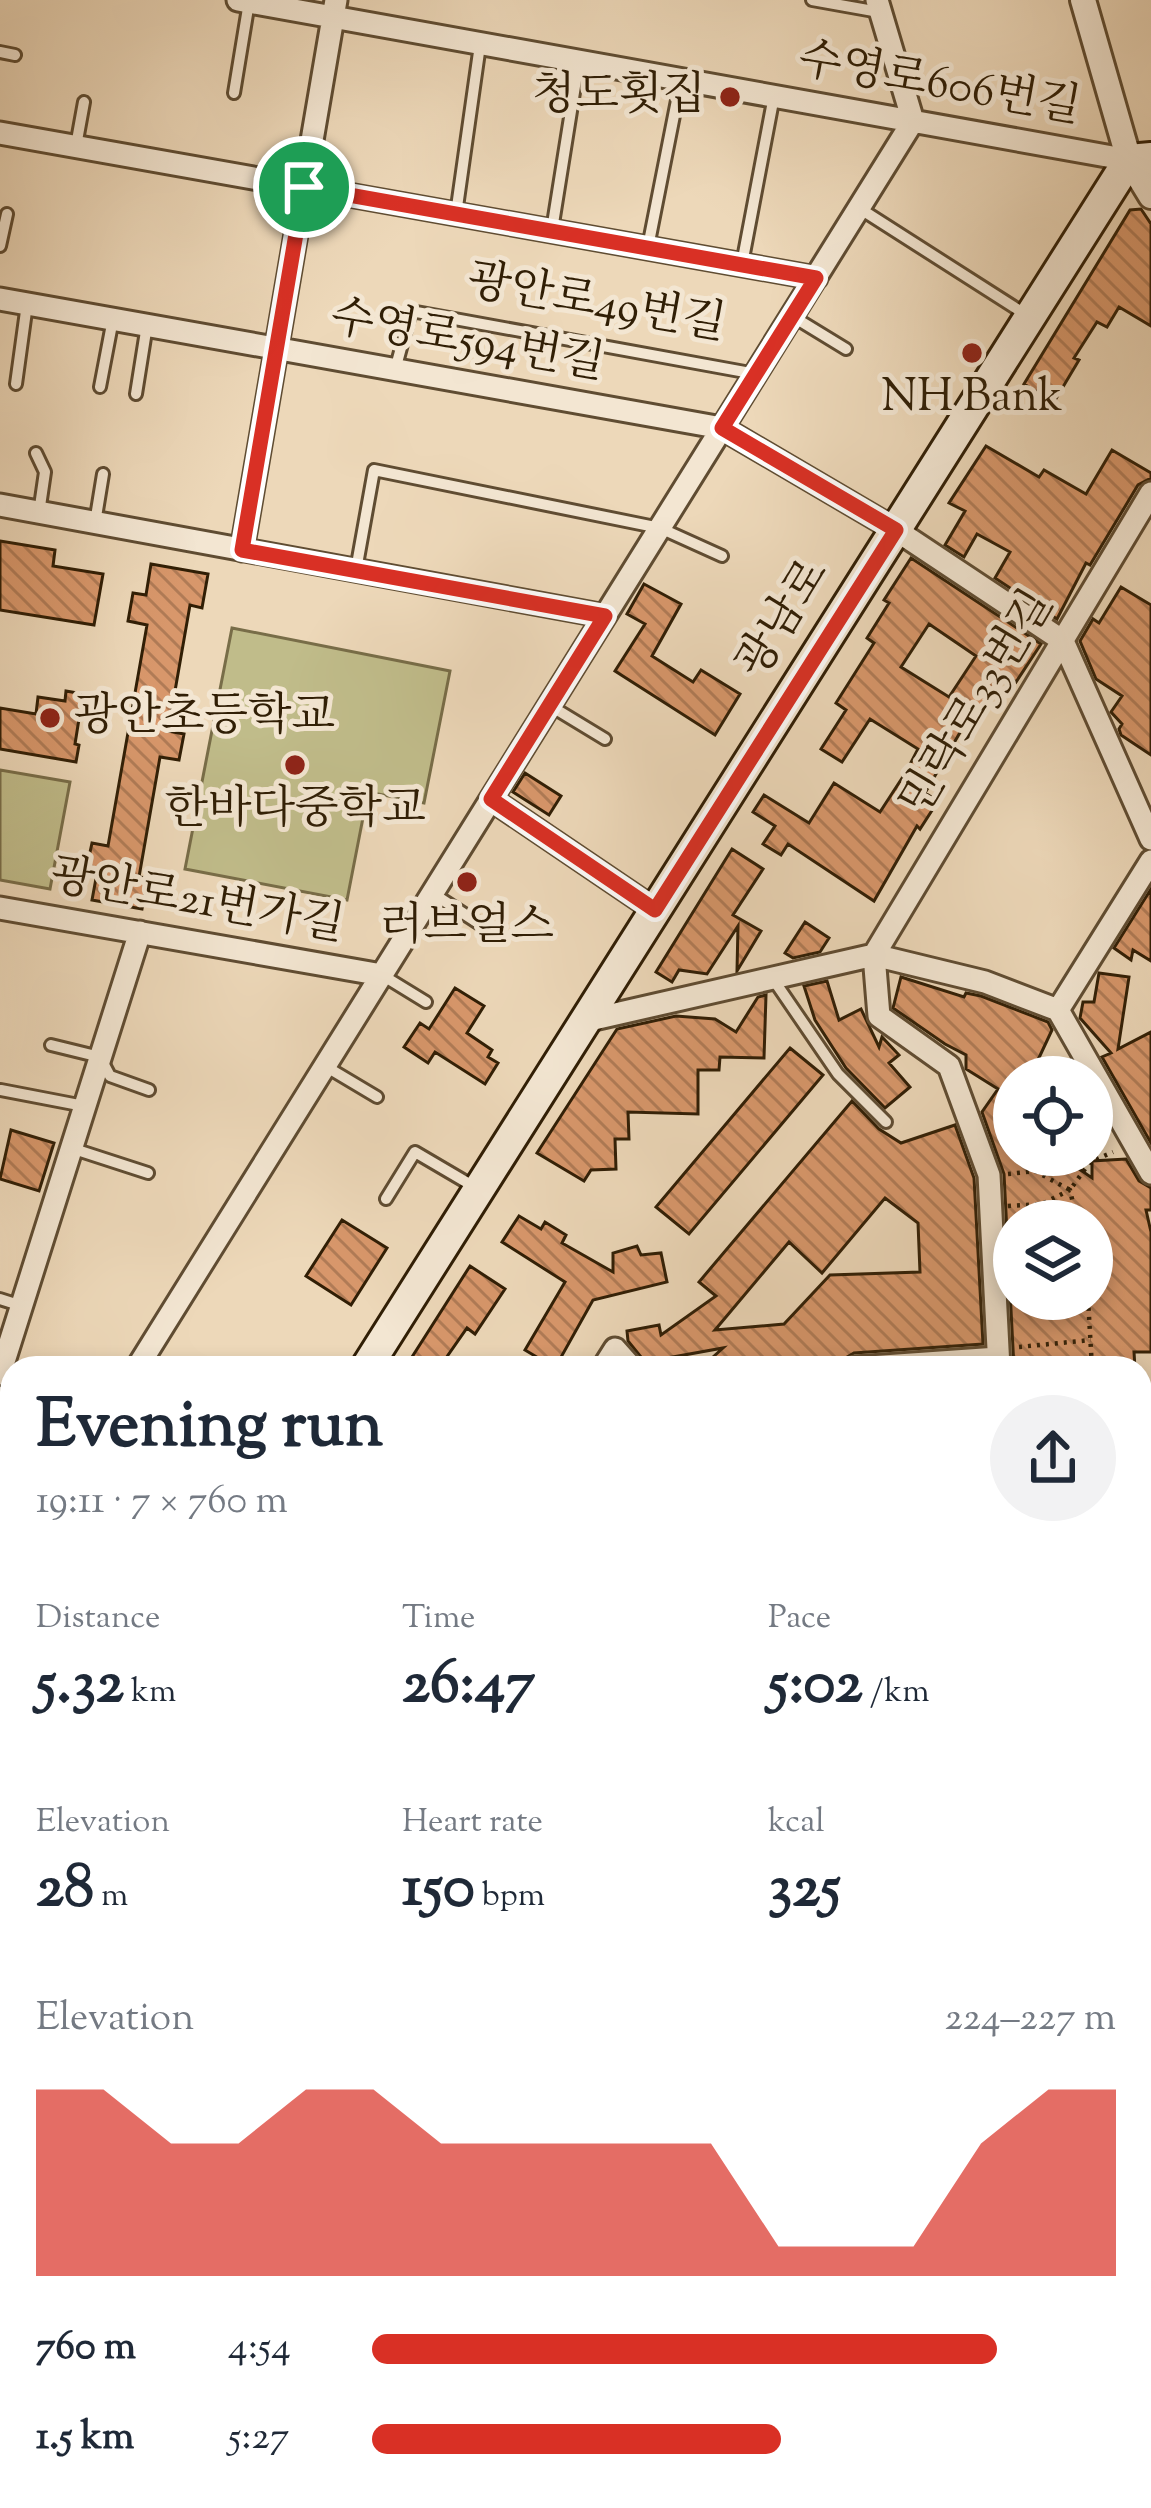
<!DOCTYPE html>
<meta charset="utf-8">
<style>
body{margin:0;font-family:"Sorts Mill Goudy","Noto Serif KR",serif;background:#f2f2f3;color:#1f2937;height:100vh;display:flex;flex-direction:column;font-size:45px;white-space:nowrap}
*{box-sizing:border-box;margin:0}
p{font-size:39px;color:#747a83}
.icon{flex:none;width:66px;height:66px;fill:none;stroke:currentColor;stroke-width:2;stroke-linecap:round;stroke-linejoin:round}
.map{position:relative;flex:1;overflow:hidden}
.details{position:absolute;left:0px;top:1356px;width:1152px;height:1152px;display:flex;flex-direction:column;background:#fff;border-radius:36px 36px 0 0;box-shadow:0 6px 18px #0003}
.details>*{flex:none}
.controls{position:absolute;left:993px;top:1056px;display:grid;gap:24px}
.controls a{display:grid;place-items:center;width:120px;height:120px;border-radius:50%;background:#fff;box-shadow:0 6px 18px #0003;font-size:60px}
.pin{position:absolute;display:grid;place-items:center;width:102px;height:102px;color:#fff;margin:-51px;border:6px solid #fff;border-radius:50%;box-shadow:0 3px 12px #0007}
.round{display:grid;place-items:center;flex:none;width:126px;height:126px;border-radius:63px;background:#f2f2f3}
.headline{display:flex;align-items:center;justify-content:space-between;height:204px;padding:0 36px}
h1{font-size:66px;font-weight:700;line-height:90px}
.figures{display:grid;grid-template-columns:repeat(3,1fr);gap:18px;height:204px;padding:12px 36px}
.figures div{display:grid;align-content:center}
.figures b{font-size:60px;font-weight:700}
.figures small{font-size:33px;font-weight:400}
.figures p{font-size:33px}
.chart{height:336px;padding:24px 36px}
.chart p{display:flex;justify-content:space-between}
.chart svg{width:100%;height:216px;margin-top:12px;fill:#d93025;opacity:.7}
ul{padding:0 36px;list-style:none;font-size:39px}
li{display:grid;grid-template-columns:192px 144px 1fr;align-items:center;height:90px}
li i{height:30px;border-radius:15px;background:#d93025}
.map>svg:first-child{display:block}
.pitch{fill:#c0bc8a;stroke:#786d48;stroke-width:3}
.water{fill:url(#water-waves);stroke:#707a70;stroke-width:3}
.building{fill:url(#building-back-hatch);stroke:#301e05;stroke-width:3;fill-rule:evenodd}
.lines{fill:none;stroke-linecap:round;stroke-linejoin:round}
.service-casing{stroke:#5f4c32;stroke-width:16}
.minor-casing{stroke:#5f4c32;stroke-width:27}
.tertiary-casing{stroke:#5f4c32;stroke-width:30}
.secondary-casing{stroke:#301e05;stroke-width:36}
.path{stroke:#301e05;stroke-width:4.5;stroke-dasharray:3 6;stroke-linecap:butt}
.service{stroke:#f3e6d2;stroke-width:10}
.minor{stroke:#f3e6d2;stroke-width:21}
.tertiary{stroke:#f3e6d2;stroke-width:24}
.secondary{stroke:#f3e6d2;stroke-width:30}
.route-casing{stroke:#fff;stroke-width:24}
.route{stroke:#d93025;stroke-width:15}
.poi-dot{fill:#8f2418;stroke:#f3e6d2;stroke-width:4.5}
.labels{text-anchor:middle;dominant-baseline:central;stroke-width:10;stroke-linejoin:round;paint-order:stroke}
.street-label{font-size:45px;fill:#301e05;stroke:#f3e6d2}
.poi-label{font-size:45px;fill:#301e05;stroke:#f3e6d2}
</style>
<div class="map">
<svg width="1151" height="2508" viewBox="0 0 1151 2508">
<defs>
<pattern id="water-waves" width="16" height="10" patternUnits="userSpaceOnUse" patternTransform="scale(3)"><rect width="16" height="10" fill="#9bb8b7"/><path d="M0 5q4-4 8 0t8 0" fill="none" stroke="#7f9593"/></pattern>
<pattern id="building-back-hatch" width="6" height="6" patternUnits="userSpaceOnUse" patternTransform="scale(3)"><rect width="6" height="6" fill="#d8976b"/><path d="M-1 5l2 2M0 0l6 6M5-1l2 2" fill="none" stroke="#b07b56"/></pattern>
</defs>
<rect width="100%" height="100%" fill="#edd8b9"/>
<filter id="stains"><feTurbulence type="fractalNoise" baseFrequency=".00167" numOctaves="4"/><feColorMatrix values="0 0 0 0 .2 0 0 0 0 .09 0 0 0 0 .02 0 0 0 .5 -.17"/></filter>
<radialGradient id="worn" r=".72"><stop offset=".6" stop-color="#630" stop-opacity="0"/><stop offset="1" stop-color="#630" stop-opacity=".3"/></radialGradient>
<path class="pitch" d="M 232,628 L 450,671 L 424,803 L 368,792 L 347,900 L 185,869 Z
M 0,770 L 70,782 L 50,889 L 0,880 Z"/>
<path class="water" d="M 1151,1842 L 1151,2508 L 322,2508 L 333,2496 L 1140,2496 L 1140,1848 Z"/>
<path class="building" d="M 1141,209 L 1151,224 L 1151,326 L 1119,307 L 1107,327 L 1097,322 L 1074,358 L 1079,360 L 1054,402 L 1024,384 L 1130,210 Z
M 986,446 L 1039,477 L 1044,470 L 1086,494 L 1112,450 L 1151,473 L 1151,478 L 1138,485 L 1090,565 L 1086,563 L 1057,619 L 995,578 L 1010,552 L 977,534 L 964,557 L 945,545 L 965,511 L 949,503 Z
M 0,541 L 55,550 L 53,566 L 103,574 L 94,625 L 0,610 Z
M 911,558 L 1041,644 L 1016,682 L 1005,674 L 975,721 L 969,717 L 925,793 L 938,801 L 920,829 L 917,826 L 874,901 L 788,844 L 781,855 L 763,844 L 775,826 L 753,812 L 764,795 L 809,823 L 834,783 L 880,812 L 906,772 L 918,749 L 870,719 L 842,762 L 821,749 L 846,710 L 836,703 L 874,643 L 867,638 L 889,603 L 884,600 ZM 929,624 L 976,656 L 949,697 L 901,667 Z
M 151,564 L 208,574 L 202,608 L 190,605 L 168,731 L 184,734 L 179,760 L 160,757 L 139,877 L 148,878 L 142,909 L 92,900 L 97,873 L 86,871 L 92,843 L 108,846 L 147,625 L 128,621 L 133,593 L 146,595 Z
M 644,584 L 681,604 L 652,656 L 693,682 L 701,670 L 740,694 L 715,735 L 615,671 L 645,624 L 627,614 Z
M 1121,587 L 1151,605 L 1151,755 L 1121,735 L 1119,729 L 1122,724 L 1111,712 L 1122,696 L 1096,679 L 1080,641 L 1093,619 L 1099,623 Z
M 66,691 L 83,694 L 75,744 L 79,745 L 76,762 L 0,749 L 0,708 L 36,714 L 38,697 L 65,701 Z
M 525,773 L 561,796 L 549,815 L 513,792 Z
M 732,849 L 763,869 L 733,915 L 761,931 L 737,971 L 738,926 L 707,974 L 679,970 L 672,982 L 656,972 Z
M 1151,889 L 1151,961 L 1133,950 L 1131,960 L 1114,948 Z
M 805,922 L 829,938 L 820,952 L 793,958 L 785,953 Z
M 1099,973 L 1129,977 L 1118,1049 L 1151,1032 L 1151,1143 L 1102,1057 L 1111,1053 L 1080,1018 L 1083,1002 L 1094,1002 Z
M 901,977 L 964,997 L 966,993 L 981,996 L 1048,1022 L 1052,1030 L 1037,1062 L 1062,1077 L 1014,1077 L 1014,1155 L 1059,1155 L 1092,1178 L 1092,1161 L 1126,1159 L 1139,1181 L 1151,1188 L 1151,1210 L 1146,1210 L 1151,1232 L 1151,1352 L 1134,1352 L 1135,1368 L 1014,1368 L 1004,1174 L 982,1112 L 998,1089 L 966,1069 L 966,1055 L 945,1044 L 893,1008 ZM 1014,1221 L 1092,1221 L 1092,1299 L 1014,1299 Z
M 827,981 L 839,1020 L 861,1009 L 879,1047 L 882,1037 L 899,1055 L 889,1063 L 910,1087 L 885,1108 L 846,1068 L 815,1020 L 804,986 Z
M 455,988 L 484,1006 L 467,1033 L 492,1050 L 488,1057 L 498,1063 L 485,1084 L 435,1052 L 428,1063 L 404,1047 L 420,1023 L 429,1029 Z
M 766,995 L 764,1058 L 720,1057 L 719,1070 L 698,1070 L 698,1114 L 628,1112 L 629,1139 L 615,1139 L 616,1169 L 591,1170 L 584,1181 L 537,1153 L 617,1029 L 676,1016 L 715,1019 L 736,1032 L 758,997 Z
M 790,1048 L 823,1075 L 689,1234 L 656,1207 Z
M 852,1101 L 879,1129 L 901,1143 L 955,1125 L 974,1178 L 983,1344 L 854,1353 L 842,1360 L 766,1368 L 740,1368 L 740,1364 L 702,1367 L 723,1348 L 645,1362 L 628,1341 L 627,1331 L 659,1325 L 661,1335 L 716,1296 L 699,1282 ZM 885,1198 L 918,1223 L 920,1272 L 830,1275 L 784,1324 L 715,1330 L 789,1242 L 822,1273 Z
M 11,1130 L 54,1143 L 39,1191 L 0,1179 Z
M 519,1216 L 541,1229 L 545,1222 L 566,1235 L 562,1243 L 613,1272 L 613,1253 L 637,1246 L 641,1255 L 661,1253 L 667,1282 L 593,1300 L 555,1368 L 525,1350 L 565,1282 L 502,1242 Z
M 342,1220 L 387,1248 L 351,1305 L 306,1276 Z
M 470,1266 L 505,1289 L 475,1334 L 467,1328 L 439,1368 L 405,1368 Z"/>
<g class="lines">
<defs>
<path id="service" d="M 812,0 L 879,12
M 0,52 L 15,55
M 234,93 L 249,2
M 76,146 L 84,102
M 859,208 L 1028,316
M 456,214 L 480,45
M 552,230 L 579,61
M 0,246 L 7,214
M 648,247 L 681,80
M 742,264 L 774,96
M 792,316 L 846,349
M 395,370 L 411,311 L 756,374
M 16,384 L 27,304
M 100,387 L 113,319
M 136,394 L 147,325
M 36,453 L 45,472 L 39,513
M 95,523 L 103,474
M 356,570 L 374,470 L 660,528 L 722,556
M 549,705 L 605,739
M 432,893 L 489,930
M 382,975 L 426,1002
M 773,979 L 838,1074 L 886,1122
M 51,1045 L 100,1057 L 110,1076 L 149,1090
M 325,1066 L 377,1097
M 1,1090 L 84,1106
M 71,1148 L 148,1173
M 386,1199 L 415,1152 L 478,1189
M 0,1299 L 22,1306"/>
<path id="minor" d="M 238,0 L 1129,160
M 0,133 L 816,278
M 0,299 L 722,428 L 896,530 L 1063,641 L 1151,839
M 0,505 L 605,616
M 242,550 L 336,0
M 491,799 L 655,910
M 0,908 L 382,975
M 1058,1010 L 1151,861
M 585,1021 L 874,955 L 985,982 L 1058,1010 L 1151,1173
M 137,1368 L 913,121 L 877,0
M 603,1368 L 615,1349 L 632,1368
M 855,1368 L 998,1358
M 999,1368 L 989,1175 L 949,1066 L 879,1016 L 874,955 L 1151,493
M 0,1374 L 140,932
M 1140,1413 L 1151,1407
M 0,1583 L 12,1565
M 0,1828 L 12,1834
M 0,2229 L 12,2232
M 0,2307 L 12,2288"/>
<path id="tertiary" d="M 1083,0 L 1129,160 L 1151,196
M 52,2508 L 60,2496"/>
<path id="secondary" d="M 366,1368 L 1129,160 L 1151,158
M 0,1402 L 12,1405
M 1140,1521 L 1151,1516
M 0,1953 L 12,1934"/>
</defs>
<use href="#service" class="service-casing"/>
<use href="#minor" class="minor-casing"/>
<use href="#tertiary" class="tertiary-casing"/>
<use href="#secondary" class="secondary-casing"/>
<path class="path" d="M 1008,1174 L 1035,1171 L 1070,1190 L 1090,1162 L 1113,1152
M 1008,1206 L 1042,1204 L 1070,1190 L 1077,1221
M 1088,1299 L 1092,1368
M 1015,1303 L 1045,1299
M 1019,1347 L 1091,1340"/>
<use href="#service" class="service"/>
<use href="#minor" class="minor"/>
<use href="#tertiary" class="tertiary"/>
<use href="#secondary" class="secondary"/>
</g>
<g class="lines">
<defs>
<path id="route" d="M 304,187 L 816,278 L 722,428 L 896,530 L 655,910 L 491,799 L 605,616 L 242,550 Z"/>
</defs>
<use href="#route" class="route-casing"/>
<use href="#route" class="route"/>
</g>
<g class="poi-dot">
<circle cx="730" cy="97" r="12"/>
<circle cx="972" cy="353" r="12"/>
<circle cx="50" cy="718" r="12"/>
<circle cx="295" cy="765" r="12"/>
<circle cx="467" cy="882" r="12"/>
</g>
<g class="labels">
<g class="street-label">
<text transform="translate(939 86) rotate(10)">수영로606번길</text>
<text transform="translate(596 305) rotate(10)">광안로49번길</text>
<text transform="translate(467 343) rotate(10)">수영로594번길</text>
<text transform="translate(785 620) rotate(-58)">광남로</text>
<text transform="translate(979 704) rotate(-59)">민락로33번길</text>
<text transform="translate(197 903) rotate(10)">광안로21번가길</text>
</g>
<g class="poi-label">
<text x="706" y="97" text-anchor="end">청도횟집</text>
<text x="972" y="399">NH Bank</text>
<text x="74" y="718" text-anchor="start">광안초등학교</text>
<text x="295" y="811">한바다중학교</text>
<text x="467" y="928">러브얼스</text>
</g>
</g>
<rect width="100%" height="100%" filter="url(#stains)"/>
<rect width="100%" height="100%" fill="url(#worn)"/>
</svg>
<div class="controls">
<a><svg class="icon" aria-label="locate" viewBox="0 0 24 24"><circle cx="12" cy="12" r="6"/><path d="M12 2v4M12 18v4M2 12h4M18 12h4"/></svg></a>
<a><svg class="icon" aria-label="layers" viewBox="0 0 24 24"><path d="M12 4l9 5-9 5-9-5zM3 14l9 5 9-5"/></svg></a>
</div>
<div class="pin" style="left:304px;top:187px;background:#1e9e55"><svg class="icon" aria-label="arrive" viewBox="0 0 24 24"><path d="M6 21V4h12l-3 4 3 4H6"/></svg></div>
<section class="details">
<div class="headline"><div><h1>Evening run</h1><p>19:11 · 7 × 760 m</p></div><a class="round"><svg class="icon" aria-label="share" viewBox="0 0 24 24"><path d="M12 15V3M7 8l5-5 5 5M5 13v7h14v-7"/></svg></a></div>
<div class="figures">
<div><p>Distance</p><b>5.32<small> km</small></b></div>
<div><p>Time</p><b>26:47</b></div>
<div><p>Pace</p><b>5:02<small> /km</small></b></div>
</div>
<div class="figures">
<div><p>Elevation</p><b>28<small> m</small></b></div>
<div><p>Heart rate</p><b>150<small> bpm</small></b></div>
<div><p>kcal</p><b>325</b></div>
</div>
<div class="chart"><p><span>Elevation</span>224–227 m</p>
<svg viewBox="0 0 160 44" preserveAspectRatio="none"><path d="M0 44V6L10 6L20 17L30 17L40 6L50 6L60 17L70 17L80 17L90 17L100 17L110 38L120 38L130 38L140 17L150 6L160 6V44z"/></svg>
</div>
<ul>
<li><b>760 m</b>4:54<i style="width:84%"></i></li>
<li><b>1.5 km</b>5:27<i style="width:55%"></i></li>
</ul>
</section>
</div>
